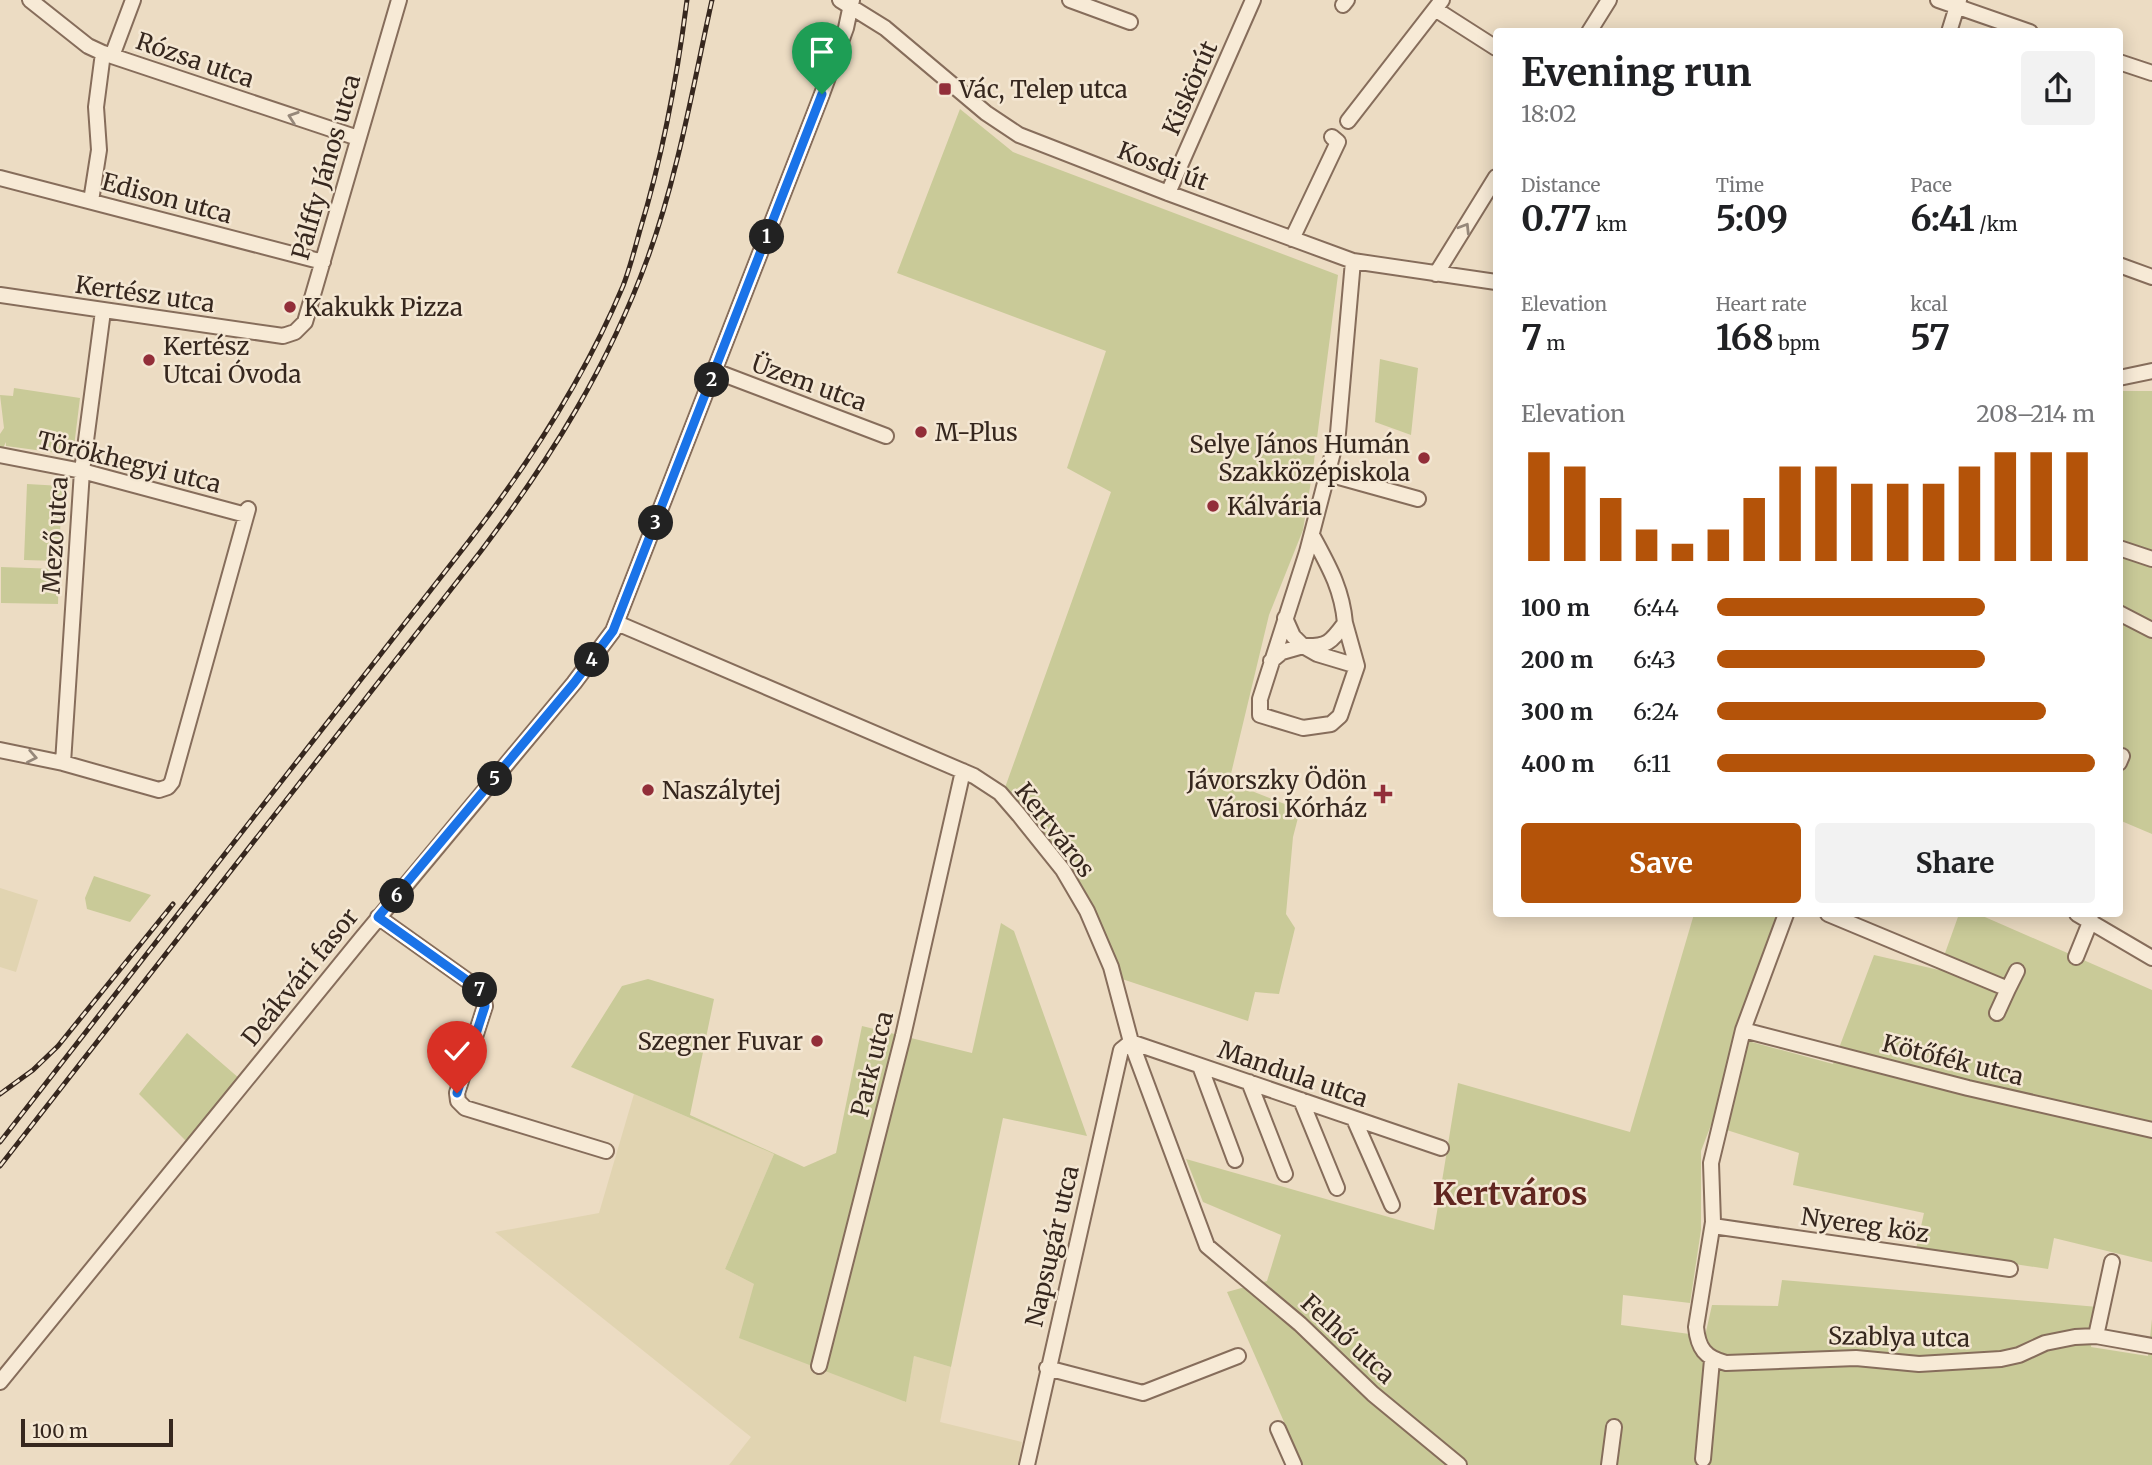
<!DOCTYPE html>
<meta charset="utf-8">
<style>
body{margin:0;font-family:Merriweather,serif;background:#f2f2f2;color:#202124;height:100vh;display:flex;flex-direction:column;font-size:26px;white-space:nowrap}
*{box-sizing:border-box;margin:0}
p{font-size:23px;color:#757577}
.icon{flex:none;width:38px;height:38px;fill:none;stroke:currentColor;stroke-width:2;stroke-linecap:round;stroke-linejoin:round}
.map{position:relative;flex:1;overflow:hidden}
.side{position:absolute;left:1493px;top:28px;width:630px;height:889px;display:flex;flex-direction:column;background:#fff;border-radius:7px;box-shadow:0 4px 18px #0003}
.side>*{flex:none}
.scale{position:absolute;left:21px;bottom:18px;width:152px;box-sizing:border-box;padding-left:7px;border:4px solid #36271e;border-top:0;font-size:19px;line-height:24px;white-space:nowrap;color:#36271e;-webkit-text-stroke:5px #f4e7d3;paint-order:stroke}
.pin{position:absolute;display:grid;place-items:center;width:60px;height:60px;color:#fff;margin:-72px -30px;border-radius:50% 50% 50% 0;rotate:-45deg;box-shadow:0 0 7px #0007}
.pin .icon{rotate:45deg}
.km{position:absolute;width:35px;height:35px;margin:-18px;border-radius:50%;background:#222;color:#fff;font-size:19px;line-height:35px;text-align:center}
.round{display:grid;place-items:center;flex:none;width:74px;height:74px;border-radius:7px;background:#f2f2f2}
.headline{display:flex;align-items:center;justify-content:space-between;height:119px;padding:0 28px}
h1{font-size:38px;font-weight:700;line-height:52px}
.stats{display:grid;grid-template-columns:repeat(3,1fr);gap:10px;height:119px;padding:7px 28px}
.stats div{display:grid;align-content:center}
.stats b{font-size:35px;font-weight:700}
.stats small{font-size:19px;font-weight:400}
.stats p{font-size:19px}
.chart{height:196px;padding:14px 28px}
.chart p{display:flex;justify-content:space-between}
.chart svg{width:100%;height:126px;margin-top:7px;stroke:#b45309;stroke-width:6}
.cta{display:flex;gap:14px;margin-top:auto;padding:14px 28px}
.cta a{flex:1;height:80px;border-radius:7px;background:#b45309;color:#fff;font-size:28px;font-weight:700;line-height:80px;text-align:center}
.cta a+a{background:#f2f2f2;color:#202124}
ul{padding:0 28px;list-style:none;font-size:23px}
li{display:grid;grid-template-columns:112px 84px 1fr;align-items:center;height:52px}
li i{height:18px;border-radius:9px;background:#b45309}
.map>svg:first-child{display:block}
.farmland{fill:#e1d4b1}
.green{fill:#c9ca98}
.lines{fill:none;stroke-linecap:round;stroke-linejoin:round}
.minor-casing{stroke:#866d5b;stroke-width:18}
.minor{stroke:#f7ead6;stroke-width:14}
.rail-casing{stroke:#36271e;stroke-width:5}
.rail{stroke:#f4e7d3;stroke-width:2.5;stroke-dasharray:8;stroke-linecap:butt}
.oneway{stroke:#96887a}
.route-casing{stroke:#fff;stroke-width:14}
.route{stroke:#1a73e8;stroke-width:9}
.poi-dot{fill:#922e39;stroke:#f4e7d3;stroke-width:2.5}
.labels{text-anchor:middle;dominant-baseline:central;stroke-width:5;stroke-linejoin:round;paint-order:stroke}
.street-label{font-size:24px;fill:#36271e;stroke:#f4e7d3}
.poi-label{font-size:24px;fill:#36271e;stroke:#f4e7d3;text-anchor:start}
.district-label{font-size:32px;font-weight:bold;fill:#612620;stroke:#f4e7d3}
</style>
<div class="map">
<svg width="2152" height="1465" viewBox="0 0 2152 1465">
<rect width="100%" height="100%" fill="#ecdcc3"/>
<path class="farmland" d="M 0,888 L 38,900 L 16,972 L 0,967 Z
M 634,1094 L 774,1154 L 725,1269 L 754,1284 L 905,1402 L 914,1356 L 951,1367 L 940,1422 L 1022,1442 L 1018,1465 L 729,1465 L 751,1437 L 495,1232 L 599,1213 Z"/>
<path class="green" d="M 960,109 L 1013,152 L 1338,275 L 1313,469 L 1303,530 L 1269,615 L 1229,782 L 1300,810 L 1293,837 L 1286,914 L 1295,928 L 1279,994 L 1255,992 L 1248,1021 L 1119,978 C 1110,954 1103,929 1093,907 C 1073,861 1039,827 1002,796 L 1111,492 L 1067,468 L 1106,351 L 897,273 Z
M 1380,359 L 1418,368 L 1411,435 L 1375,422 Z
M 14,388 L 80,398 L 73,455 L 6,446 L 6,442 L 3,448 L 0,447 L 0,434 L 4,428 L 0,395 L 13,396 Z
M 2119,391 L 2152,391 L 2152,834 L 2119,820 Z
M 27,484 L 62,486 L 59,561 L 24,560 Z
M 1,567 L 59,569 L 58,604 L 1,603 Z
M 94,876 L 151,895 L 130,922 L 87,909 L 85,898 Z
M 1694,914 L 1781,914 L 1737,1038 L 1833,1064 L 1874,955 L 1939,970 L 1959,914 L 1978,914 L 2152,990 L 2152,1262 L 2054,1238 L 2048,1269 L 1916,1249 L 1924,1213 L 1793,1185 L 1799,1153 L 1711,1125 L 1701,1151 L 1701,1230 L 1690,1303 L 1623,1295 L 1621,1325 L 1705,1336 L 1712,1305 L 1778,1306 L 1782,1280 L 2098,1307 L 2091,1347 L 2148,1356 L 2152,1319 L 2152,1465 L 1303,1465 L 1227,1292 L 1267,1281 L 1281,1235 L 1203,1202 L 1186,1159 L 1434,1230 L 1458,1083 L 1630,1132 Z
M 1001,923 L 1014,931 L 1087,1136 L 1003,1118 L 951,1367 L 914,1356 L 906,1402 L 739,1338 L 754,1284 L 725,1269 L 774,1154 L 571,1067 L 622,986 L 648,979 L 714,999 L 690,1115 L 804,1167 L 836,1153 L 862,1026 L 972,1053 Z
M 187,1033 L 240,1079 L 188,1143 L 139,1094 Z"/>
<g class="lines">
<defs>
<path id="minor" d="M 30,0 L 88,46 L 103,53 L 358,138
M 840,0 L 885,28 L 986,113 L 1019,135 L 1168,193 L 1353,261 L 1496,282
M 1070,0 L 1130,22
M 1938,0 L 2030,32
M 1343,5 L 1347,0
M 1435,9 L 1496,48
M 1589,32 L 1609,0
M 1949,32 L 1959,0
M 112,56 L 133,0
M 2119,62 L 2152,73
M 1348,121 L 1442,0
M 0,178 L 323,262
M 1168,193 L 1253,0
M 91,201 L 99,150 L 96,107 L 103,53
M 1292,239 L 1338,142 L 1332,137
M 2119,265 L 2152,277
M 1436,274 L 1496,177
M 0,295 L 283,336 L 295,332 L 305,322 L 399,0
M 715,371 L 886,436
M 2119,378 L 2152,371
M 0,455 L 82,471 L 246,515
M 1328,474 L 1418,499
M 2119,548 L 2152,559
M 2119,613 L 2152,630
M 1285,618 L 1293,636 L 1303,646 C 1328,647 1331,642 1345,623 C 1342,588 1328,565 1312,535
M 617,623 L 974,776 L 1000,793 L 1019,815 L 1063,870 L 1087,911 L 1111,967 L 1131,1042 L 1207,1246 L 1300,1324 L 1373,1394 L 1459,1465
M 1345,623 L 1357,666 L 1340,716 L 1331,724 L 1303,728 L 1260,715 L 1260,699 L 1307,552 L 1338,433 L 1353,261
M 1271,661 L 1282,652 L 1303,646 L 1317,654 L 1357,666
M 0,750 L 63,763 L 159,790 L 168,787 L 172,782 L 248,509
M 63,763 L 82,471 L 103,311
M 2119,763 L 2122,756
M 1786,914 L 1743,1030 L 1711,1163 L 1713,1222 L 1696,1327 C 1698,1348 1705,1358 1726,1363 L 1856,1358 L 1919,1364 L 2001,1359 L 2019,1355 L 2045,1343 L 2075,1337 L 2096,1336 L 2152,1346
M 1828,914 L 2008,989 L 2017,971
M 2077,914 L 2152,958
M 378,917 L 482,991 L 485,1006 L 457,1093 L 458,1101 L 465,1108 L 606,1151
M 2076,957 L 2091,920
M 1997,1013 L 2008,989
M 1743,1030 L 1968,1088 L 2152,1130
M 1131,1042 L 1441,1148
M 1200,1066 L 1235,1160
M 1249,1082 L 1285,1174
M 1301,1100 L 1337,1188
M 1354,1119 L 1392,1205
M 1713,1226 L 2010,1269
M 2096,1336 L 2112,1262
M 819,1366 L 903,1036 L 963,771
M 1047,1368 L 1143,1393 L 1238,1356
M 0,1382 L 361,939 L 574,683 L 613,631 L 822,94 L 846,28 L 852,0
M 1278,1429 L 1294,1465
M 1703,1459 L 1712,1360
M 1027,1465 L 1121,1050 L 1131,1042
M 1609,1465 L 1614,1427"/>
</defs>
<use href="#minor" class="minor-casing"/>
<use href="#minor" class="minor"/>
<defs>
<path id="rail" d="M 0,1094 L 33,1070 L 58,1046 L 173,904
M 0,1142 L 469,541 C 530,462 584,379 623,286 C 630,268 635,248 640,230 C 663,155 677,78 687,0
M 0,1166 L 481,551 C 551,458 608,367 648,257 C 678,175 693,86 712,0"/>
</defs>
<use href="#rail" class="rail-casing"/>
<use href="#rail" class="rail"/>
</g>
<defs><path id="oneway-chevron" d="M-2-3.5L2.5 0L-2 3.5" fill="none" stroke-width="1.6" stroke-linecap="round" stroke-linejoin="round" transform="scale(1.75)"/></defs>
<g class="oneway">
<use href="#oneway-chevron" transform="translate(293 117) rotate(-161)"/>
<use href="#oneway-chevron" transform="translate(1465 228) rotate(-58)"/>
<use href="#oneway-chevron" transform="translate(32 757) rotate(11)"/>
</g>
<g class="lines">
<defs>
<path id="route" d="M 457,1093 L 485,1006 L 482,991 L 378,917 L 574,683 L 613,631 L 822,94"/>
</defs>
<use href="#route" class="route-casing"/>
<use href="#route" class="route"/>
</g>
<g class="poi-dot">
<rect x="938" y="82" width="14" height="14" rx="3.5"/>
<circle cx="290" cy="307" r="7"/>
<circle cx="149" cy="360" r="7"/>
<circle cx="921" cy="432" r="7"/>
<circle cx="1424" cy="458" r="7"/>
<circle cx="1213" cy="506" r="7"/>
<circle cx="648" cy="790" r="7"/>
<path d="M1379.5 783.5h7v7h7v7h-7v7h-7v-7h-7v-7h7z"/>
<circle cx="817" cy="1041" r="7"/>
</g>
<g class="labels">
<g class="street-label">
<text transform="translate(195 60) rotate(19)">Rózsa utca</text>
<text transform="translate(1190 88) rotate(-66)">Kiskörút</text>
<text transform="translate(1163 166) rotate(21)">Kosdi út</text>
<text transform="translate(326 167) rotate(-74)">Pálffy János utca</text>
<text transform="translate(167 198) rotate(15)">Edison utca</text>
<text transform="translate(145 294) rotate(8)">Kertész utca</text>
<text transform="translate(809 383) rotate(20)">Üzem utca</text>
<text transform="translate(129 462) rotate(14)">Törökhegyi utca</text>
<text transform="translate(55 535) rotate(-86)">Mező utca</text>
<text transform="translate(1055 830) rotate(52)">Kertváros</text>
<text transform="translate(300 977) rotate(-51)">Deákvári fasor</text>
<text transform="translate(1953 1060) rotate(14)">Kötőfék utca</text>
<text transform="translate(872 1064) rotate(-76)">Park utca</text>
<text transform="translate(1293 1074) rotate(19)">Mandula utca</text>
<text transform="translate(1865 1225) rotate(8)">Nyereg köz</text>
<text transform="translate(1052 1246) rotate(-77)">Napsugár utca</text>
<text transform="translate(1899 1337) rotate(1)">Szablya utca</text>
<text transform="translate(1348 1339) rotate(43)">Felhő utca</text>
</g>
<g class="poi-label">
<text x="959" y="89">Vác, Telep utca</text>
<text x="304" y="307">Kakukk Pizza</text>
<text x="163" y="346">Kertész<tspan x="163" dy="28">Utcai Óvoda</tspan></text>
<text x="935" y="432">M-Plus</text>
<text x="1410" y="444" text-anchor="end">Selye János Humán<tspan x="1410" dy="28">Szakközépiskola</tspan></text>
<text x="1227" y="506">Kálvária</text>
<text x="1367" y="780" text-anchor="end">Jávorszky Ödön<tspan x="1367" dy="28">Városi Kórház</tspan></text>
<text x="662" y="790">Naszálytej</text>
<text x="803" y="1041" text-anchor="end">Szegner Fuvar</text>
</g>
<g class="district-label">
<text x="1510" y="1194">Kertváros</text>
</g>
</g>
</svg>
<div class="scale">100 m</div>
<div class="pin" style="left:822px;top:94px;background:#1e9e55"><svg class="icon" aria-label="arrive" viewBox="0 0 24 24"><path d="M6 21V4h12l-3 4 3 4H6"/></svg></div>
<div class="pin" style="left:457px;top:1093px;background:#d93025"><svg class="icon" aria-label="check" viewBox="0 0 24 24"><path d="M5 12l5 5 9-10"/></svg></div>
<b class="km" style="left:767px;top:237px">1</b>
<b class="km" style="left:712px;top:380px">2</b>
<b class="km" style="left:656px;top:523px">3</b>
<b class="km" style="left:592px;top:660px">4</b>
<b class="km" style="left:495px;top:779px">5</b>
<b class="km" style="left:397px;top:896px">6</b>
<b class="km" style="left:480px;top:990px">7</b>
<section class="side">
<div class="headline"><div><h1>Evening run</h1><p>18:02</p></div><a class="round"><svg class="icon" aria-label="share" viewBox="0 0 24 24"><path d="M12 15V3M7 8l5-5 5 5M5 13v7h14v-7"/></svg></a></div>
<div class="stats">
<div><p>Distance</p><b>0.77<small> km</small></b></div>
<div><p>Time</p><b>5:09</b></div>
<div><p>Pace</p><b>6:41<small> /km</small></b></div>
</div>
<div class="stats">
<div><p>Elevation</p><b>7<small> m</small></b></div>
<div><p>Heart rate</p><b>168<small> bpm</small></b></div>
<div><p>kcal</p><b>57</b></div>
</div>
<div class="chart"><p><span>Elevation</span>208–214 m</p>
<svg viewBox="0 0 160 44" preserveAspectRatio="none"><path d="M5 44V6M15 44V11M25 44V22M35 44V33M45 44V38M55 44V33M65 44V22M75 44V11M85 44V11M95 44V17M105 44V17M115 44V17M125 44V11M135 44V6M145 44V6M155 44V6"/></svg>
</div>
<ul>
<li><b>100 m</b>6:44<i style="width:71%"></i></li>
<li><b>200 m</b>6:43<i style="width:71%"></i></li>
<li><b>300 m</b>6:24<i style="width:87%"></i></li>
<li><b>400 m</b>6:11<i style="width:100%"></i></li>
</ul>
<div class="cta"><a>Save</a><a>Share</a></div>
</section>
</div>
